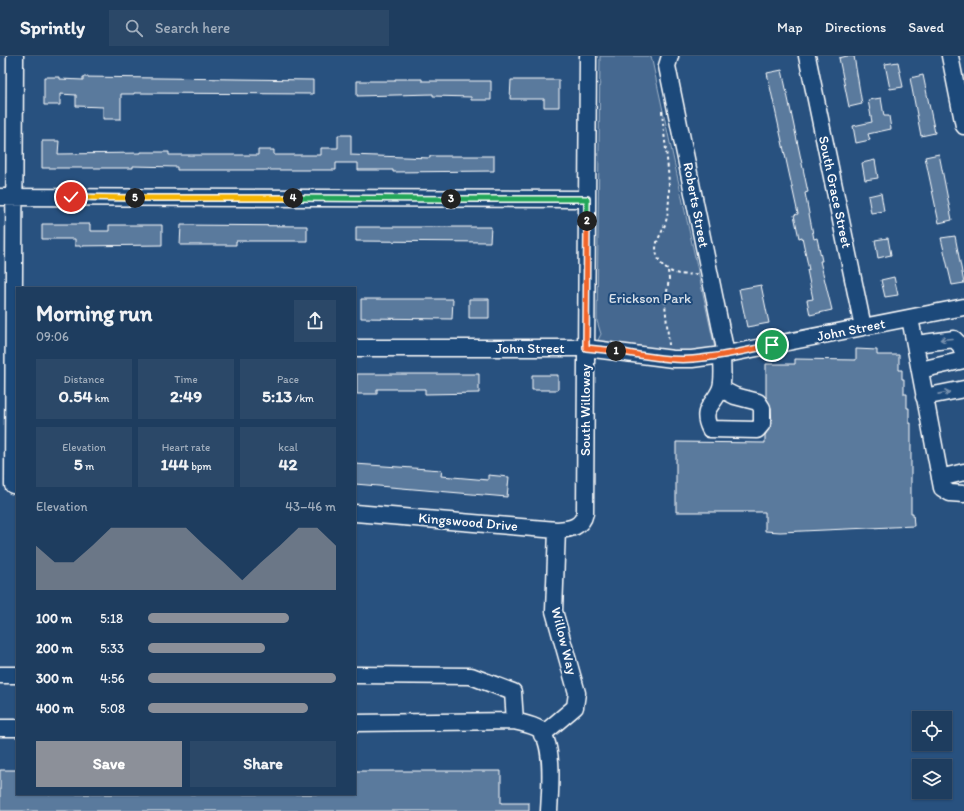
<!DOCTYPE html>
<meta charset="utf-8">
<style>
body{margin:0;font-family:Itim,sans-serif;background:#2b4868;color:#f1f3f6;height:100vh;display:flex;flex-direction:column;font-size:15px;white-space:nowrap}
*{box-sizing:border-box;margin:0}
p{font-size:13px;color:#a1aebd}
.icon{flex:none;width:22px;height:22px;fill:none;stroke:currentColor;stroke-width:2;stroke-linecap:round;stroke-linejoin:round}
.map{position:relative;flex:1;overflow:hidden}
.sheet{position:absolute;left:16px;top:231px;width:340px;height:508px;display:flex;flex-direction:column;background:#1e3d5f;border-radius:0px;box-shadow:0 1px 3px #0004,0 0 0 1px #3c5674}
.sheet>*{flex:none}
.fabs{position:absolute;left:912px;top:655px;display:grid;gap:8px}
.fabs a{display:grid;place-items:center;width:40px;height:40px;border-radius:0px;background:#1e3d5f;box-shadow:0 1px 3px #0004,0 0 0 1px #3c5674;font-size:20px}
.pin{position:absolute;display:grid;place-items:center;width:34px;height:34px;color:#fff;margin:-17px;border:2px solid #fff;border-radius:50%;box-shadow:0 1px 4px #0007}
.km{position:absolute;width:20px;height:20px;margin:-10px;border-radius:50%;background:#222;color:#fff;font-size:11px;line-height:20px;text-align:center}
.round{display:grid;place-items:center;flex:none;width:42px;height:42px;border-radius:0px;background:#2b4868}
.head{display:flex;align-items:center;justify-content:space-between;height:68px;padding:0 20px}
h1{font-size:22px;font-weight:800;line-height:30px}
.stats{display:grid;grid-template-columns:repeat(3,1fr);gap:6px;height:68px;padding:4px 20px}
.stats div{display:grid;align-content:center;border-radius:0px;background:#2b4868;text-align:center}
.stats b{font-size:17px;font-weight:800}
.stats small{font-size:11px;font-weight:400}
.stats p{font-size:11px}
.chart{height:112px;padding:8px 20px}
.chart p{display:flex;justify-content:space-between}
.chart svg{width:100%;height:72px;margin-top:4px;fill:#8c9099;opacity:.7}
.action{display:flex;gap:8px;margin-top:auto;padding:8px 20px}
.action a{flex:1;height:46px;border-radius:0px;background:#8c9099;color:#fff;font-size:16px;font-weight:800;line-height:46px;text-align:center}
.action a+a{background:#2b4868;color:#f1f3f6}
ul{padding:0 20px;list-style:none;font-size:13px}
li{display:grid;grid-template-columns:64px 48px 1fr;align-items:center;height:30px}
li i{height:10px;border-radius:5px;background:#8c9099}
header{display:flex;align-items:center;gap:24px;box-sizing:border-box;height:56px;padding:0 20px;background:#1e3d5f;border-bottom:1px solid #3c5674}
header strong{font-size:19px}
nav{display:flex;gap:22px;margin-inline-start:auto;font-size:14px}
.search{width:280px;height:36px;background:#2b4868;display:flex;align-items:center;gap:10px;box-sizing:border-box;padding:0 14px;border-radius:0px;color:#a1aebd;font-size:15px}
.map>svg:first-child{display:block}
.green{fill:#446890;stroke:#a2b4c8}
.building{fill:#5a7a9d;stroke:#fff}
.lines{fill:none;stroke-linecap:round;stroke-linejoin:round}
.minor-casing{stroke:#fff;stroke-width:19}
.path{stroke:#fff;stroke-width:2;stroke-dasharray:3 3;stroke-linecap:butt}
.minor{stroke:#1f4a7a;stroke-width:16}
.oneway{stroke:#7992af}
.split-1-casing{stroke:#fff;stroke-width:8}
.split-2-casing{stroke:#fff;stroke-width:8}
.split-3-casing{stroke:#fff;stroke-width:8}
.split-4-casing{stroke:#fff;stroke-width:8}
.split-5-casing{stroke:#fff;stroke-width:8}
.split-6-casing{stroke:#fff;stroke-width:8}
.split-1{stroke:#f0652b;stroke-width:5}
.split-2{stroke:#f0652b;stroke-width:5}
.split-3{stroke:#22a559;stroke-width:5}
.split-4{stroke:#22a559;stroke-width:5}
.split-5{stroke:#f5b400;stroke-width:5}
.split-6{stroke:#f5b400;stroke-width:5}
.labels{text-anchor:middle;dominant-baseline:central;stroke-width:4;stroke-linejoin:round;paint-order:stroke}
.street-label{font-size:14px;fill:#fff;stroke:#1f4a7a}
.park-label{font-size:14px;fill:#dae1e9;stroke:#1f4a7a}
</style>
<header>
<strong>Sprintly</strong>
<div class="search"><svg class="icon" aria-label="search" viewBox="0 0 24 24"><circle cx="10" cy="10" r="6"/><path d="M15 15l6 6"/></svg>Search here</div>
<nav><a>Map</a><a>Directions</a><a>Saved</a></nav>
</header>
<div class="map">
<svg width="964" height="755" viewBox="0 0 964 755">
<rect width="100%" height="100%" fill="#28517f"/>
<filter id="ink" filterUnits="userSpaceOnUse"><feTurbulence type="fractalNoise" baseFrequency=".025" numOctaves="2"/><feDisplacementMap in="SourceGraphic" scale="8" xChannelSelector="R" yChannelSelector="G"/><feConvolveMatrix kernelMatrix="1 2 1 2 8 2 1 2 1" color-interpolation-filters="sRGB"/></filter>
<g filter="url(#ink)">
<path class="green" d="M 600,0 L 651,0 L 716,297 L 672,300 L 597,286 L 601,278 L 597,265 Z"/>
<path class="building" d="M 847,0 L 854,0 L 862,48 L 849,51 L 839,2 Z
M 898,6 L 903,31 L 890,33 L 885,8 Z
M 782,14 L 808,136 L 805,137 L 814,183 L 817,182 L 822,205 L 820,205 L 832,254 L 810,259 L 807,244 L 813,243 L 807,214 L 809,214 L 802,181 L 799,182 L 794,159 L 798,158 L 767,17 Z
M 923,19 L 935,77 L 921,80 L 910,22 Z
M 44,21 L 60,21 L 60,23 L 83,24 L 83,21 L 313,24 L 313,38 L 134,37 L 134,38 L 121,38 L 121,63 L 103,63 L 103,51 L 76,50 L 76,39 L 60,38 L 60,49 L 44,49 Z
M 395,23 L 422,23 L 422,25 L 491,25 L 491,44 L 471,44 L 471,41 L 433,40 L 433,38 L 357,40 L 357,25 L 395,25 Z
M 511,24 L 559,24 L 559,51 L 544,51 L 544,43 L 510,43 Z
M 881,42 L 884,60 L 889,60 L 891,73 L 868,78 L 870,84 L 856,87 L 853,70 L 872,66 L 868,44 Z
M 338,79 L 351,79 L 351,99 L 430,102 L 430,100 L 494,100 L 494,115 L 393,116 L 393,114 L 358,114 L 358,107 L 336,107 L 336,114 L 177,114 L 177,111 L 133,110 L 133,112 L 42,112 L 42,85 L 59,85 L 58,98 L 141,97 L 141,96 L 169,96 L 169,99 L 258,99 L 258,94 L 274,94 L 274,99 L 321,99 L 321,92 L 338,92 Z
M 939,98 L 952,164 L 939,167 L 925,101 Z
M 875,104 L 878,122 L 865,124 L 862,107 Z
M 881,137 L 884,155 L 871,157 L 868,140 Z
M 42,168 L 90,168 L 90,175 L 109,175 L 109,169 L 162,169 L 162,189 L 75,190 L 75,183 L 42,183 Z
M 181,169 L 307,170 L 307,185 L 236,185 L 236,189 L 180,189 Z
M 356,171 L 491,171 L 490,186 L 356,185 Z
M 955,180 L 964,227 L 952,229 L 941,182 Z
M 888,182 L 891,199 L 878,202 L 875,184 Z
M 894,221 L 898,239 L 885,241 L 881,224 Z
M 761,229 L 769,267 L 747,271 L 739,233 Z
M 361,243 L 453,243 L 452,263 L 361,262 Z
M 469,243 L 489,243 L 489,262 L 469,262 Z
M 856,293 L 877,294 L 877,299 L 899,299 L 899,314 L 902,314 L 902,323 L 904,323 L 904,338 L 907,338 L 907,352 L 909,352 L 909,367 L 911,367 L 911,457 L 913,457 L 914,470 L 780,476 L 765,475 L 765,456 L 676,456 L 676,386 L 765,387 L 765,379 L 772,368 L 771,352 L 766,341 L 766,308 L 795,308 L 795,303 L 856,304 Z
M 357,318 L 479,318 L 479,337 L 425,338 L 425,333 L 377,333 L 377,338 L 357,338 Z
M 532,319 L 558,319 L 558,334 L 532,334 Z
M 355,408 L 442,414 L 441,420 L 488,424 L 488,419 L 509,421 L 507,441 L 355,428 Z
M 0,714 L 17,714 L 17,738 L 355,738 L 355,715 L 501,715 L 501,747 L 529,747 L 529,755 L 0,755 Z"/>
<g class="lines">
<defs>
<path id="minor" d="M 15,0 L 13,429 L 17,430
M 670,0 L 667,10 L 726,298
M 807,0 L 863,271
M 950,0 L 964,70
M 0,141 L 587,143
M 910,262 L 942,432 L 950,437 L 964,438
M 916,288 L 954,283 L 961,290 L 964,302
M 355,292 L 586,292 L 673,303 L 692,303 L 722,299 L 964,251
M 920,314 L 964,304
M 721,333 L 735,340 L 758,346 L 762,352 L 762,368 L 757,374 L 710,373 C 700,353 713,350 720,334 C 724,326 722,309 722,299
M 924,341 L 964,333
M 940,422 L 964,416
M 355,457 L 557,474 C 571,473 582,471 585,457 L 588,0
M 0,619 L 17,619
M 355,619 L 471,620 L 513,636 L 515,665 L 355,667
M 515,665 C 522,667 533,669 539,673 C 555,687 550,735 549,755
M 0,672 L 17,672
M 542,679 L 575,651 L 577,637 L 554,555 L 557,474"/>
</defs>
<use href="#minor" class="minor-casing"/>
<path class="path" d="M 662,55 C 664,87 674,135 666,165 C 663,178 653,185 657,199 C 663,218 680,220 697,218
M 668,215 L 669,223 L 665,248 L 669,289"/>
<use href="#minor" class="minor"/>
</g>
<defs><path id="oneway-shaft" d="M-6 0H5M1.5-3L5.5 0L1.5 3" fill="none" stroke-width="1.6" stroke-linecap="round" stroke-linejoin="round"/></defs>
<g class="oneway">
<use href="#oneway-shaft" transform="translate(946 283) rotate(175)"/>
<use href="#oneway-shaft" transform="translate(944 337) rotate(-11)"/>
</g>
</g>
<g class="lines" filter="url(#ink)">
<defs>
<path id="split-1" d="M 616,295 C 641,299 667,305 693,303 C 720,301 746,295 772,289"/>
<path id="split-2" d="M 587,165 L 586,292 L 616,295"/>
<path id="split-3" d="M 451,143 L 587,143 L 587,165"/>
<path id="split-4" d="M 293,142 L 451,143"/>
<path id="split-5" d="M 135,142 L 293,142"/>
<path id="split-6" d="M 71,141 L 135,142"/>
</defs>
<use href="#split-1" class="split-1-casing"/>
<use href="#split-2" class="split-2-casing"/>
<use href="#split-3" class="split-3-casing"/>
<use href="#split-4" class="split-4-casing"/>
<use href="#split-5" class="split-5-casing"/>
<use href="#split-6" class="split-6-casing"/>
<use href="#split-1" class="split-1"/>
<use href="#split-2" class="split-2"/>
<use href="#split-3" class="split-3"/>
<use href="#split-4" class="split-4"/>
<use href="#split-5" class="split-5"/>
<use href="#split-6" class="split-6"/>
</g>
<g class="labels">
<g class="street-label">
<text transform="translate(835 136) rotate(78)">South Grace Street</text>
<text transform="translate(696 149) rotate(79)">Roberts Street</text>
<text transform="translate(851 274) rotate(-11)">John Street</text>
<text x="530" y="292">John Street</text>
<text transform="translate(585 354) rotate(-90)">South Willoway</text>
<text transform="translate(468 466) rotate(5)">Kingswood Drive</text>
<text transform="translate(564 585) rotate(76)">Willow Way</text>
</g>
<g class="park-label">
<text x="650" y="242">Erickson Park</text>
</g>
</g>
</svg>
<div class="fabs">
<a><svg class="icon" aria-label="locate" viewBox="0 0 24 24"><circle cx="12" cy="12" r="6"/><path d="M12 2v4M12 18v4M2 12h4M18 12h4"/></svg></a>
<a><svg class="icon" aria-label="layers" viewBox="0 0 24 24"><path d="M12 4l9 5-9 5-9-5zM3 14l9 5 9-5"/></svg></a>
</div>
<div class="pin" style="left:772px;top:289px;background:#1e9e55"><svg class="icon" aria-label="arrive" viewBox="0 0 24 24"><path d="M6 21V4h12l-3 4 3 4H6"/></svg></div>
<div class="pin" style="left:71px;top:141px;background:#d93025"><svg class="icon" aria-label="check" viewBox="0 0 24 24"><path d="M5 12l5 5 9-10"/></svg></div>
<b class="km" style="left:616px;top:295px">1</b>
<b class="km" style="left:587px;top:165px">2</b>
<b class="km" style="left:451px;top:143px">3</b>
<b class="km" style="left:293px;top:142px">4</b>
<b class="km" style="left:135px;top:142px">5</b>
<section class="sheet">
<div class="head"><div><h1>Morning run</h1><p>09:06</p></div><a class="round"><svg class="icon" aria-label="share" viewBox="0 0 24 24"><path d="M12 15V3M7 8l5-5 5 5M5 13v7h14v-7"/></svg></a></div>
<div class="stats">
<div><p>Distance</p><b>0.54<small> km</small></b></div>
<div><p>Time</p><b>2:49</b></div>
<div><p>Pace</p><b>5:13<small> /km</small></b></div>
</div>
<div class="stats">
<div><p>Elevation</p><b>5<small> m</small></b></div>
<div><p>Heart rate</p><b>144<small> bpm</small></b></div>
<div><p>kcal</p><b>42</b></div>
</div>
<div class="chart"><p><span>Elevation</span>43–46 m</p>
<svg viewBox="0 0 160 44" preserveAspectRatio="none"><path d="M0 44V17L10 27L20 27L30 17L40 6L50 6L60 6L70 6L80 6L90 17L100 27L110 38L120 27L130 17L140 6L150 6L160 17V44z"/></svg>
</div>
<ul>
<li><b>100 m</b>5:18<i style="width:75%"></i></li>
<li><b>200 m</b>5:33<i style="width:62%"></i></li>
<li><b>300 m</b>4:56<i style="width:100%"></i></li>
<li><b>400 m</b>5:08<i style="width:85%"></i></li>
</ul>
<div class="action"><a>Save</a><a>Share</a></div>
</section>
</div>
